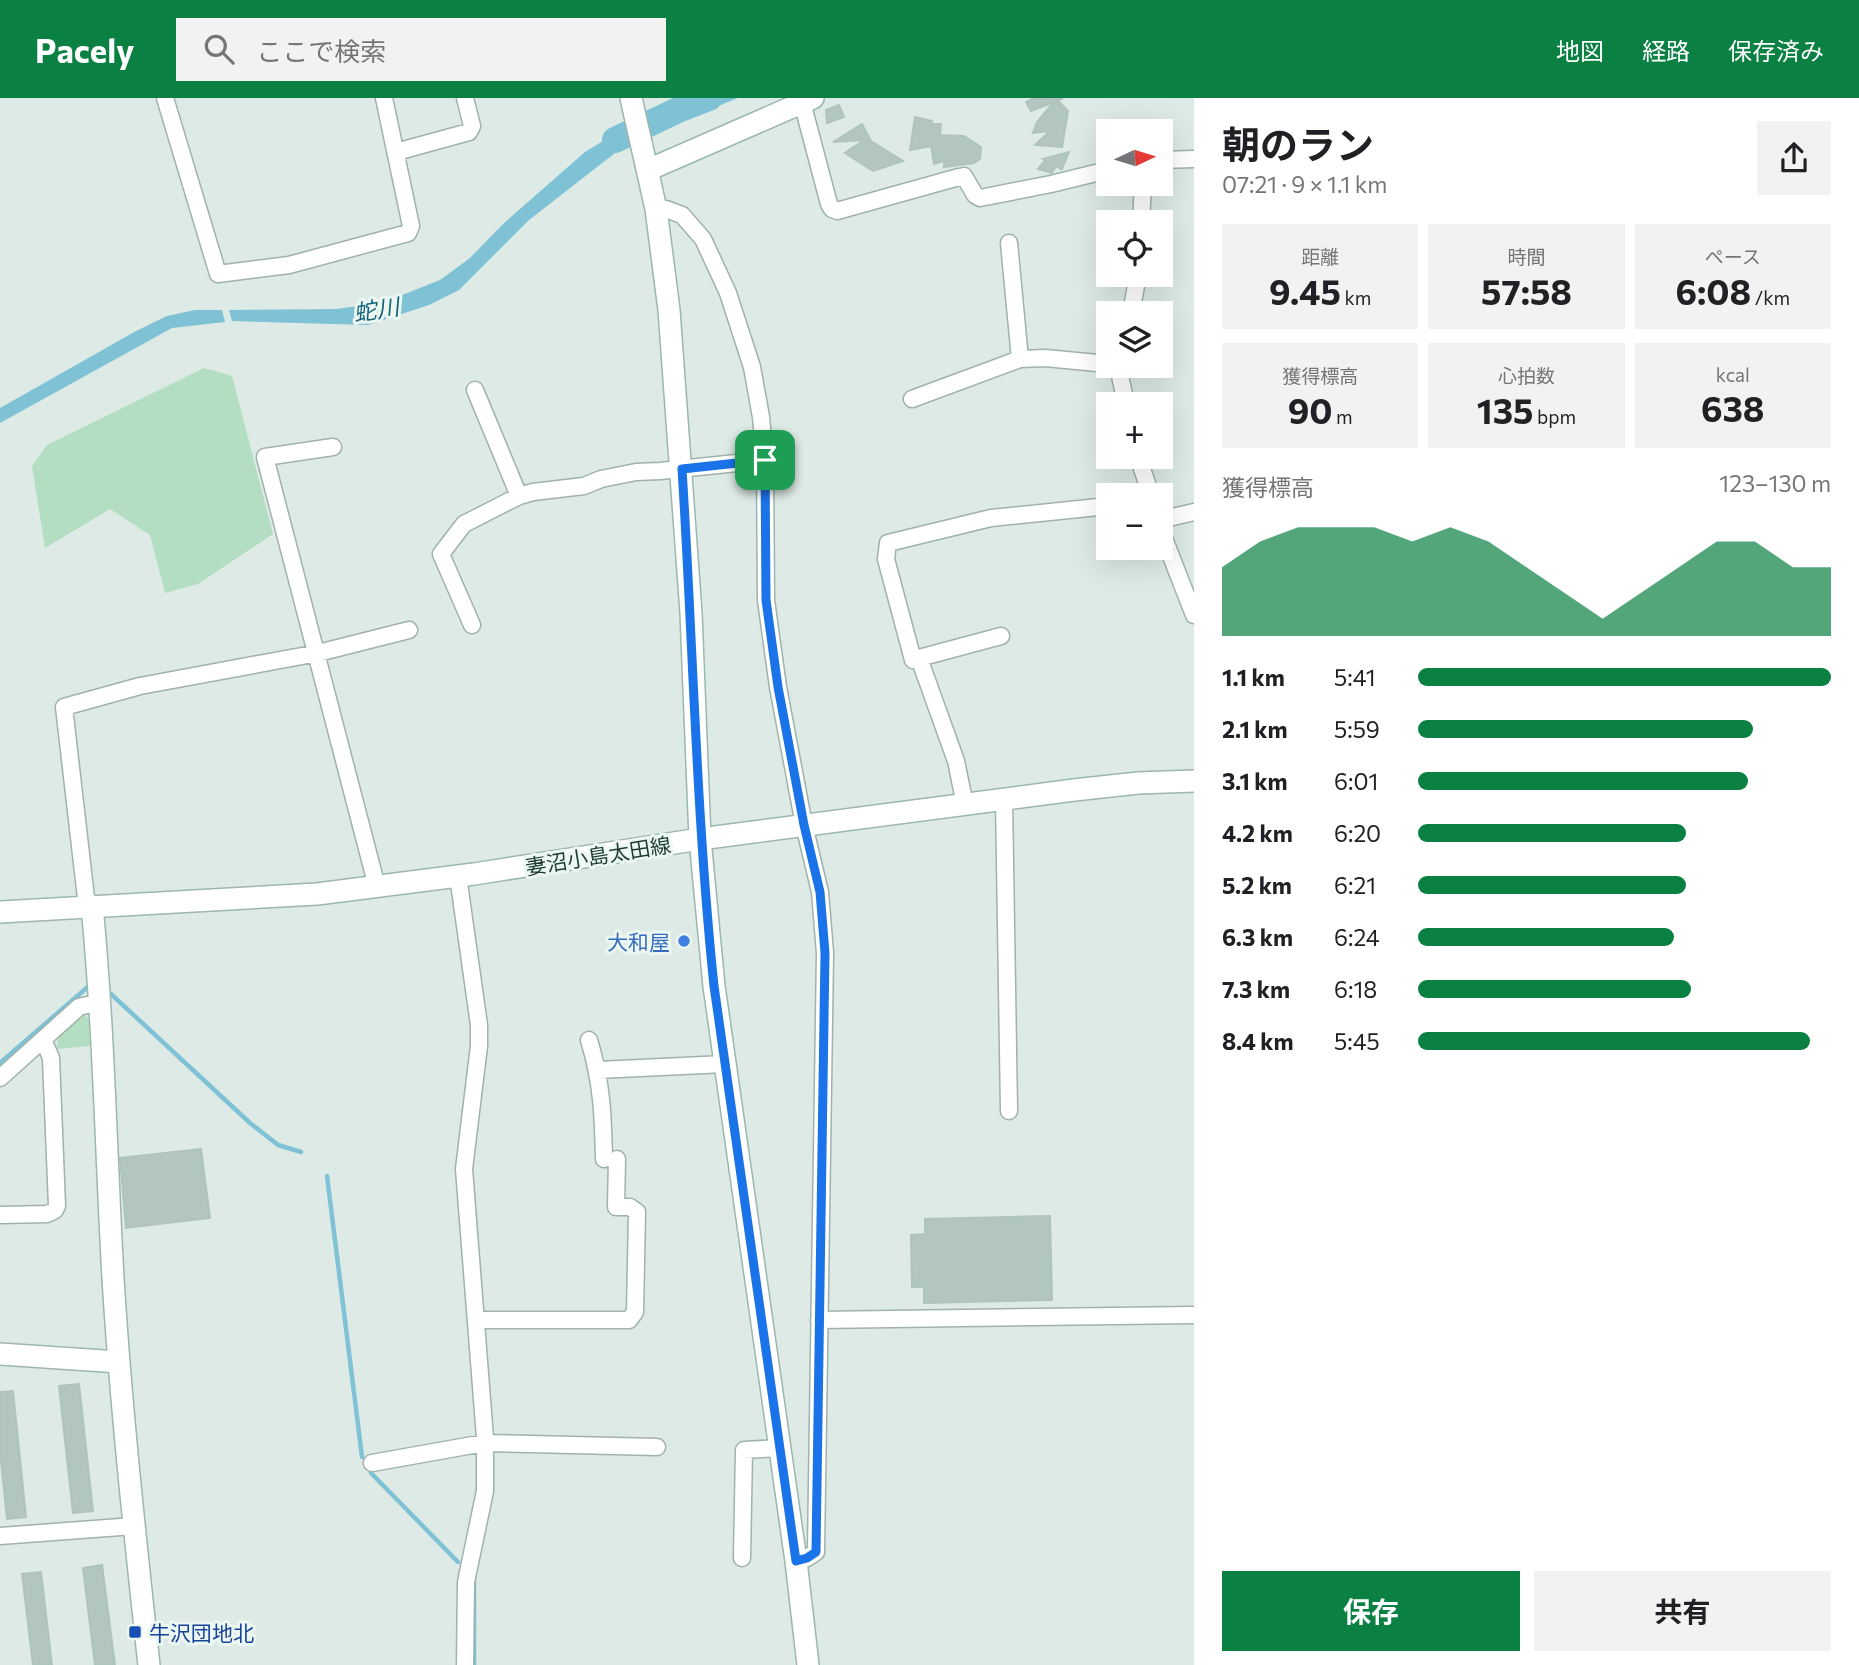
<!DOCTYPE html>
<html lang="ja">
<meta charset="utf-8">
<style>
body{margin:0;font-family:Commissioner,"Noto Sans JP",sans-serif;background:#f2f2f2;color:#202124;height:100vh;display:flex;flex-direction:column;font-size:26px;white-space:nowrap}
*{box-sizing:border-box;margin:0}
p{font-size:23px;color:#757577}
.icon{flex:none;width:38px;height:38px;fill:none;stroke:currentColor;stroke-width:2;stroke-linecap:round;stroke-linejoin:round}
.map{position:relative;flex:1;overflow:hidden}
.details{display:flex;flex-direction:column;background:#fff;width:665px}
.details>*{flex:none}
.needle{width:46px;rotate:86deg}
.fabs{position:absolute;left:1096px;top:21px;display:grid;gap:14px}
.fabs a{display:grid;place-items:center;width:77px;height:77px;border-radius:0px;background:#fff;box-shadow:0 7px 28px #0002;font-size:35px}
.pin{position:absolute;display:grid;place-items:center;width:60px;height:60px;color:#fff;margin:-30px;border-radius:14px;box-shadow:0 4px 10px #0006}
.round{display:grid;place-items:center;flex:none;width:74px;height:74px;border-radius:0px;background:#f2f2f2}
.overview{display:flex;align-items:center;justify-content:space-between;height:119px;padding:0 28px}
h1{font-size:38px;font-weight:700;line-height:52px}
.metrics{display:grid;grid-template-columns:repeat(3,1fr);gap:10px;height:119px;padding:7px 28px}
.metrics div{display:grid;align-content:center;border-radius:0px;background:#f2f2f2;text-align:center}
.metrics b{font-size:35px;font-weight:700}
.metrics small{font-size:19px;font-weight:400}
.metrics p{font-size:19px}
.chart{height:196px;padding:14px 28px}
.chart p{display:flex;justify-content:space-between}
.chart svg{width:100%;height:126px;margin-top:7px;fill:#0b8043;opacity:.7}
.action{display:flex;gap:14px;margin-top:auto;padding:14px 28px}
.action a{flex:1;height:80px;border-radius:0px;background:#0b8043;color:#fff;font-size:28px;font-weight:700;line-height:80px;text-align:center}
.action a+a{background:#f2f2f2;color:#202124}
ul{padding:0 28px;list-style:none;font-size:23px}
li{display:grid;grid-template-columns:112px 84px 1fr;align-items:center;height:52px}
li i{height:18px;border-radius:9px;background:#0b8043}
header{display:flex;align-items:center;gap:42px;box-sizing:border-box;height:98px;padding:0 35px;background:#0b8043;color:#fff}
header strong{font-size:33px}
nav{display:flex;gap:38px;margin-inline-start:auto;font-size:24px}
.search{width:490px;height:63px;background:#f2f2f2;display:flex;align-items:center;gap:18px;box-sizing:border-box;padding:0 24px;border-radius:0px;color:#757577;font-size:26px}
main{display:flex;flex:1;min-height:0}
.map>svg:first-child{display:block}
.green{fill:#b3dec1}
.water{fill:#7fc2d5}
.lines{fill:none;stroke-linecap:round;stroke-linejoin:round}
.stream{stroke:#7fc2d5;stroke-width:4.5}
.river{stroke:#7fc2d5;stroke-width:26}
.building{fill:#b2c5be;stroke:#afc4bc;stroke-width:2}
.street-casing{stroke:#a0b2ac;stroke-width:19}
.secondary-casing{stroke:#9bb7ae;stroke-width:24}
.street{stroke:#fff;stroke-width:16}
.secondary{stroke:#fff;stroke-width:21}
.route-casing{stroke:#fff;stroke-width:14}
.route{stroke:#1a73e8;stroke-width:9}
.shop-dot{fill:#3f7fe0;stroke:#edf7f2;stroke-width:2.5}
.transit-dot{fill:#1a4fb4;stroke:#edf7f2;stroke-width:2.5}
.labels{text-anchor:middle;dominant-baseline:central;stroke-width:6;stroke-linejoin:round;paint-order:stroke}
.street-label{font-size:21px;fill:#1d3a34;stroke:#edf7f2}
.shop-label{font-size:21px;fill:#366cbe;stroke:#edf7f2;text-anchor:end}
.transit-label{font-size:21px;fill:#164399;stroke:#edf7f2;text-anchor:start}
.water-label{font-size:23px;font-style:italic;fill:#14637a;stroke:#edf7f2}
</style>
<header>
<strong>Pacely</strong>
<div class="search"><svg class="icon" aria-label="search" viewBox="0 0 24 24"><circle cx="10" cy="10" r="6"/><path d="M15 15l6 6"/></svg>ここで検索</div>
<nav><a>地図</a><a>経路</a><a>保存済み</a></nav>
</header>
<main>
<div class="map">
<svg width="1194" height="1567" viewBox="0 0 1194 1567">
<rect width="100%" height="100%" fill="#ddeae5"/>
<path class="green" d="M 204,270 L 232,278 L 273,436 L 198,486 L 165,495 L 150,437 L 110,411 L 45,450 L 32,368 L 47,347 Z
M 80,915 L 89,920 L 90,948 L 57,951 L 58,938 Z"/>
<path class="water" d="M 686,0 L 738,0 L 659,32 L 655,12 Z
M 626,29 L 630,47 L 615,55 L 529,122 L 459,192 L 429,207 L 368,227 L 232,223 L 229,212 L 336,211 L 382,205 L 440,182 L 470,160 L 504,125 L 585,54 Z
M 195,212 L 222,212 L 225,224 L 172,230 L 0,325 L 0,310 L 136,233 L 167,218 Z"/>
<g class="lines">
<path class="stream" d="M 111,896 L 250,1025 L 278,1047 L 301,1054
M 0,965 L 90,887
M 327,1078 L 362,1359
M 371,1375 L 458,1464
M 474,1478 L 474,1567"/>
<path class="river" d="M 615,42 L 678,12 L 709,0"/>
</g>
<path class="building" d="M 1034,0 L 1063,0 L 1058,3 L 1068,13 L 1062,49 L 1035,47 L 1050,33 L 1033,35 L 1037,24 L 1054,4 L 1031,13 L 1026,4 Z
M 839,7 L 844,19 L 827,25 L 826,12 Z
M 915,19 L 932,23 L 931,26 L 941,26 L 940,37 L 964,38 L 981,49 L 980,61 L 974,65 L 944,69 L 944,63 L 934,66 L 931,48 L 910,52 Z
M 862,26 L 871,43 L 903,63 L 873,73 L 845,55 L 864,42 L 833,44 Z
M 1069,54 L 1062,71 L 1056,68 L 1052,75 L 1038,71 L 1045,62 L 1043,61 Z
M 201,1051 L 210,1120 L 126,1130 L 120,1060 Z
M 1050,1118 L 1052,1202 L 924,1205 L 924,1189 L 912,1189 L 911,1137 L 925,1136 L 925,1121 Z
M 79,1286 L 93,1413 L 73,1415 L 59,1288 Z
M 13,1293 L 26,1419 L 7,1421 L 0,1353 L 0,1294 Z
M 102,1467 L 115,1567 L 95,1567 L 83,1470 Z
M 41,1474 L 52,1567 L 33,1567 L 22,1476 Z"/>
<g class="lines">
<defs>
<path id="street" d="M 165,0 L 218,176 L 289,167 L 408,135 L 411,128 L 384,0
M 802,4 L 829,106 L 832,111 L 837,113 L 959,79 L 964,78 L 975,97 L 980,100 L 1051,86 L 1108,72
M 396,54 L 469,34 L 472,28 L 465,0
M 1160,62 L 1194,61
M 656,111 L 666,111 L 682,117 L 703,141 L 728,195 L 752,269 L 761,319 L 765,362 L 766,502 L 778,589 L 804,727 L 820,794 L 825,855 L 816,1454 L 807,1460 L 796,1463
M 1141,124 L 1143,86
M 1009,145 L 1020,261
M 1131,215 L 1138,177
M 1118,268 L 1126,306
M 475,292 L 519,398
M 912,301 L 1020,261 L 1045,260 L 1108,266
M 333,349 L 265,359 L 377,789
M 1138,359 L 1151,397
M 1160,422 L 1194,414
M 1160,430 L 1194,517
M 472,527 L 441,456 L 464,426 L 519,398 L 533,394 L 584,388 L 601,381 L 636,374 L 660,373 L 765,362
M 919,560 L 1001,538
M 1004,702 L 1009,1013
M 965,707 L 956,663 L 919,560 L 913,562 L 886,461 L 888,445 L 991,420 L 1108,408
M 458,778 L 479,927 L 479,948 L 464,1071 L 485,1340 L 485,1393 L 466,1484 L 465,1567
M 92,808 L 86,800 L 64,609 L 140,588 L 318,555 L 409,532
M 589,942 C 602,985 603,1017 604,1061
M 598,972 L 725,966
M 0,980 L 79,909 L 100,904
M 0,1117 L 47,1116 L 55,1112 L 57,1108 L 51,960 L 43,941
M 476,1222 L 629,1222 L 635,1214 L 637,1114 L 630,1109 L 616,1109 L 617,1061
M 819,1222 L 1194,1217
M 372,1365 L 484,1345 L 657,1349
M 0,1438 L 134,1428
M 742,1460 L 744,1352 L 780,1350"/>
<path id="secondary" d="M 631,0 L 656,111 L 669,212 L 691,515 L 700,741 L 714,888 L 796,1463 L 808,1567
M 648,72 L 813,0
M 92,808 C 104,932 106,1056 113,1180 C 121,1310 135,1438 149,1567
M 0,814 L 317,796 L 474,776 L 700,741 L 1074,692 L 1138,685 L 1194,683
M 0,1256 L 119,1264"/>
</defs>
<use href="#street" class="street-casing"/>
<use href="#secondary" class="secondary-casing"/>
<use href="#street" class="street"/>
<use href="#secondary" class="secondary"/>
</g>
<g class="lines">
<defs>
<path id="route" d="M 765,362 L 766,502 L 778,589 L 804,727 L 820,794 L 825,855 L 816,1454 L 807,1460 L 796,1463 L 714,888 C 696,716 693,543 682,371 Z"/>
</defs>
<use href="#route" class="route-casing"/>
<use href="#route" class="route"/>
</g>
<circle class="shop-dot" cx="684" cy="843" r="7"/>
<rect class="transit-dot" x="128" y="1527" width="14" height="14" rx="3.5"/>
<g class="labels">
<g class="street-label">
<text transform="translate(598 757) rotate(-9)">妻沼小島太田線</text>
</g>
<g class="shop-label">
<text x="670" y="843">大和屋</text>
</g>
<g class="transit-label">
<text x="149" y="1534">牛沢団地北</text>
</g>
<g class="water-label">
<text transform="translate(376 211) rotate(-9)">蛇川</text>
</g>
</g>
</svg>
<div class="fabs">
<a><svg class="needle" viewBox="-14 -14 28 28"><path d="M0-13l5 13h-10z" fill="#e53935"/><path d="M0 13l5-13h-10z" fill="#757577"/></svg></a>
<a><svg class="icon" aria-label="locate" viewBox="0 0 24 24"><circle cx="12" cy="12" r="6"/><path d="M12 2v4M12 18v4M2 12h4M18 12h4"/></svg></a>
<a><svg class="icon" aria-label="layers" viewBox="0 0 24 24"><path d="M12 4l9 5-9 5-9-5zM3 14l9 5 9-5"/></svg></a>
<a>+</a>
<a>−</a>
</div>
<div class="pin" style="left:765px;top:362px;background:#1e9e55"><svg class="icon" aria-label="arrive" viewBox="0 0 24 24"><path d="M6 21V4h12l-3 4 3 4H6"/></svg></div>
</div>
<section class="details">
<div class="overview"><div><h1>朝のラン</h1><p>07:21 · 9 × 1.1 km</p></div><a class="round"><svg class="icon" aria-label="share" viewBox="0 0 24 24"><path d="M12 15V3M7 8l5-5 5 5M5 13v7h14v-7"/></svg></a></div>
<div class="metrics">
<div><p>距離</p><b>9.45<small> km</small></b></div>
<div><p>時間</p><b>57:58</b></div>
<div><p>ペース</p><b>6:08<small> /km</small></b></div>
</div>
<div class="metrics">
<div><p>獲得標高</p><b>90<small> m</small></b></div>
<div><p>心拍数</p><b>135<small> bpm</small></b></div>
<div><p>kcal</p><b>638</b></div>
</div>
<div class="chart"><p><span>獲得標高</span>123–130 m</p>
<svg viewBox="0 0 160 44" preserveAspectRatio="none"><path d="M0 44V20L10 11L20 6L30 6L40 6L50 11L60 6L70 11L80 20L90 29L100 38L110 29L120 20L130 11L140 11L150 20L160 20V44z"/></svg>
</div>
<ul>
<li><b>1.1 km</b>5:41<i style="width:100%"></i></li>
<li><b>2.1 km</b>5:59<i style="width:81%"></i></li>
<li><b>3.1 km</b>6:01<i style="width:80%"></i></li>
<li><b>4.2 km</b>6:20<i style="width:65%"></i></li>
<li><b>5.2 km</b>6:21<i style="width:65%"></i></li>
<li><b>6.3 km</b>6:24<i style="width:62%"></i></li>
<li><b>7.3 km</b>6:18<i style="width:66%"></i></li>
<li><b>8.4 km</b>5:45<i style="width:95%"></i></li>
</ul>
<div class="action"><a>保存</a><a>共有</a></div>
</section>
</main>
